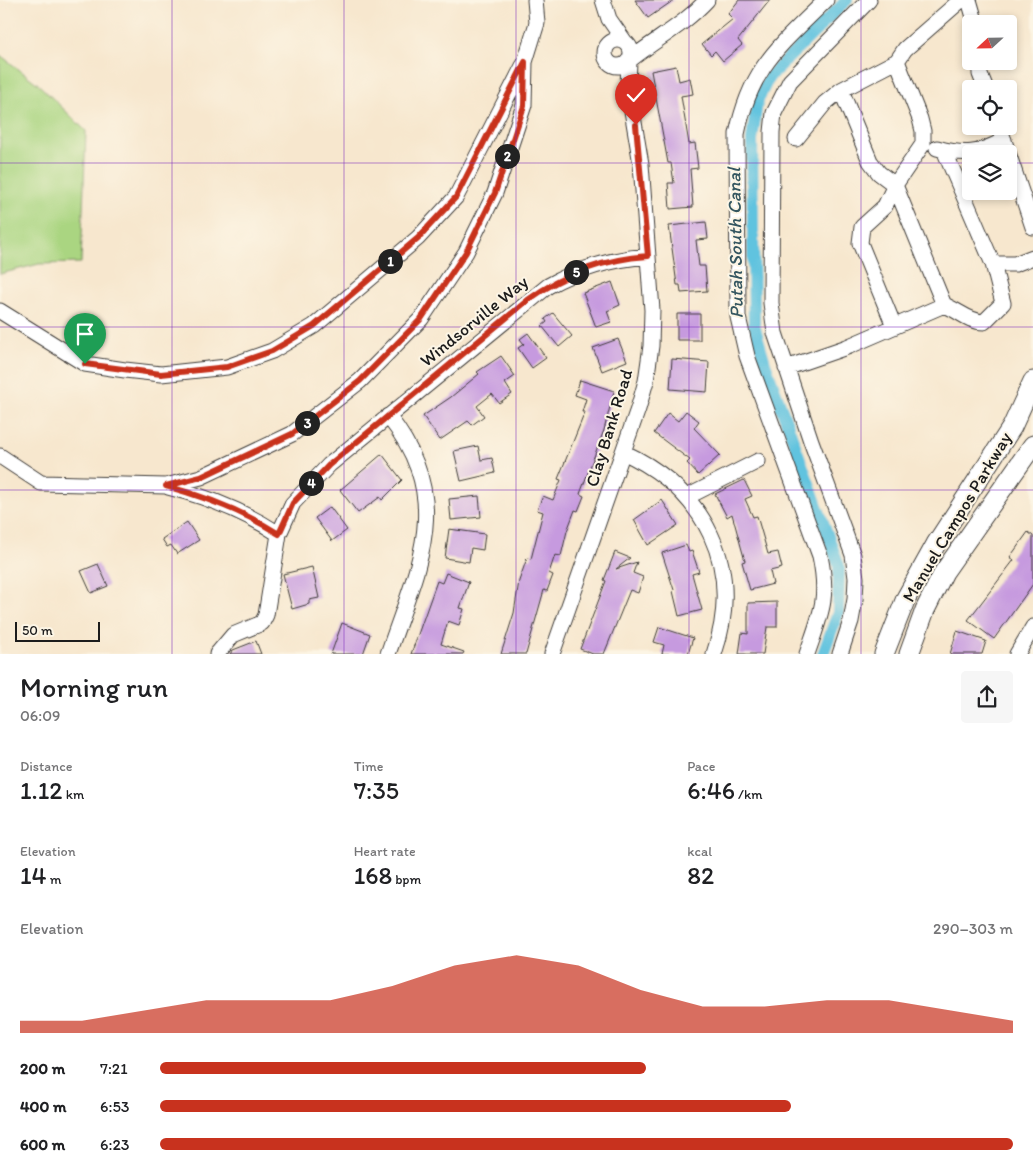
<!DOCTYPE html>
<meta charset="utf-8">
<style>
body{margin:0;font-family:Itim,sans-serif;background:#f6f6f6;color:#202124;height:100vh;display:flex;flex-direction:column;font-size:19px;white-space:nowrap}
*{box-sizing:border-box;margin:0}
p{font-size:16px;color:#757577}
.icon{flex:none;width:28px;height:28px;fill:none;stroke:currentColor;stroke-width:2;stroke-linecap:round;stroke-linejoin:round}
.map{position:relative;height:654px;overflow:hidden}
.side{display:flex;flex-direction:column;background:#fff;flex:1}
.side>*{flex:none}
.needle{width:32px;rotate:248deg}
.controls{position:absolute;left:962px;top:15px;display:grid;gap:10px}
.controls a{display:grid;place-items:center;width:55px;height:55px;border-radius:5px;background:#fff;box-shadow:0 2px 8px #0003;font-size:25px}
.scale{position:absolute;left:15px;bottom:12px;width:85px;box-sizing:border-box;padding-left:5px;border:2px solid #1c1c1c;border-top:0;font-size:14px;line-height:18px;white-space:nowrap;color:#1c1c1c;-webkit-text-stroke:4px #fcf5e5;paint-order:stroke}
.pin{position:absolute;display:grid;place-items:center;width:42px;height:42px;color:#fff;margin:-51px -21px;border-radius:50% 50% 50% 0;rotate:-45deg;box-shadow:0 0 5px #0007}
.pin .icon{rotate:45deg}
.km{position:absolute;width:25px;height:25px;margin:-12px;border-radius:50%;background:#222;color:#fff;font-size:14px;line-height:25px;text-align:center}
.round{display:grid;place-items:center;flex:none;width:52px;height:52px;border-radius:5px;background:#f6f6f6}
.headline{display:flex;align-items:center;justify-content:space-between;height:85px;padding:0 20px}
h1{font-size:28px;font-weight:600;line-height:38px}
.metrics{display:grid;grid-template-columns:repeat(3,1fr);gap:8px;height:85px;padding:5px 20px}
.metrics div{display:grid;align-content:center}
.metrics b{font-size:25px;font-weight:600}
.metrics small{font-size:14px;font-weight:400}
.metrics p{font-size:14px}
.chart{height:140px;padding:10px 20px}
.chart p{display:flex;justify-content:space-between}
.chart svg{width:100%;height:90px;margin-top:5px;fill:#c8321e;opacity:.7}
ul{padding:0 20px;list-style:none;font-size:16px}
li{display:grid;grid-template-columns:80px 60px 1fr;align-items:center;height:38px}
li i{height:12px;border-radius:6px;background:#c8321e}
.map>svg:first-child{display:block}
.green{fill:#aad581;stroke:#63784e}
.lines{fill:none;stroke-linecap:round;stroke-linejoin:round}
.canal{stroke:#61c3df;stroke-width:12}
.building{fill:#c69adf}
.minor-casing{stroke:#3d3a37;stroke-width:17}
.major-casing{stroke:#3d3a37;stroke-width:21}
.minor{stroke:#fff;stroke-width:15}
.major{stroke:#fff;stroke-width:19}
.route-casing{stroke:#fff;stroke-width:10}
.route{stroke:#c8321e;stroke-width:6}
.grid{fill:none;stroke:#7b2cbf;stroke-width:1;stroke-opacity:0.55}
.labels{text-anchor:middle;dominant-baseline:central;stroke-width:4;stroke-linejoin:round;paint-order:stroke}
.street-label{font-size:18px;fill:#1c1c1c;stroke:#fcf5e5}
.water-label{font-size:19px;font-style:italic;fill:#345660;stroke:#fcf5e5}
</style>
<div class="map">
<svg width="1033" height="654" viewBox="0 0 1033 654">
<rect width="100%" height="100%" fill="#fcf5e5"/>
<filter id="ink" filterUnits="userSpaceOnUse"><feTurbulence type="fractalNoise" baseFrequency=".02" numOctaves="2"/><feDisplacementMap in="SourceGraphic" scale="10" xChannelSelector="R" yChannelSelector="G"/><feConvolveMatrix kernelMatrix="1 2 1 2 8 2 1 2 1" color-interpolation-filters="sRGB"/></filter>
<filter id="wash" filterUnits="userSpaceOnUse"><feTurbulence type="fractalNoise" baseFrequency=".0096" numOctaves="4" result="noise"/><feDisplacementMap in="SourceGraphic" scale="20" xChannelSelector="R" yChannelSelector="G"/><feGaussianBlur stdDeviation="1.12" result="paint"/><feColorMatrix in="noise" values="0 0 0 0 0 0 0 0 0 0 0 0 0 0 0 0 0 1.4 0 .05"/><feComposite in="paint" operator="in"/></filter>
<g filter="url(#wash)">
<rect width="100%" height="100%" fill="#f7e7ce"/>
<path class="green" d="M 0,55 L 38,84 L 86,131 L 81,263 L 39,264 L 0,274 Z"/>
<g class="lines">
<path class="canal" d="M 823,654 L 838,613 L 839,566 L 765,363 L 754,325 L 752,140 L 757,102 L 769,77 L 847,0"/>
</g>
<g id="blocks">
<path class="building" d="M 635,0 L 674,0 L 648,18 Z
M 739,0 L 770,0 L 738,40 L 742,45 L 723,61 L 715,51 L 711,55 L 702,44 L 733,19 L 728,14 Z
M 676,66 L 679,81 L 690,78 L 693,94 L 681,96 L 689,144 L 695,143 L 698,168 L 690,169 L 693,207 L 670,209 L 668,183 L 674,183 L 671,163 L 668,163 L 651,71 Z
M 706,222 L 708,239 L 696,240 L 699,266 L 705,266 L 707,291 L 681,293 L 680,285 L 677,285 L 669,226 Z
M 612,282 L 620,305 L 607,311 L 611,322 L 596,327 L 583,293 Z
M 553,313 L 572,336 L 559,347 L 542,326 L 547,322 L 545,319 Z
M 677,314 L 700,314 L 700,340 L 677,340 Z
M 528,333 L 546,358 L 532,368 L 518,348 L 524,344 L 520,339 Z
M 618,339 L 627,361 L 602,371 L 593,348 Z
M 501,356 L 515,376 L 505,383 L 512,394 L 499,403 L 492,394 L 477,406 L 484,416 L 472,425 L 468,421 L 440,440 L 423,416 L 451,397 L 479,374 L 477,372 Z
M 672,359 L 709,362 L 707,392 L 670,389 Z
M 580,380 L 614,391 L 604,430 L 580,494 L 584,496 L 578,511 L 575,510 L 567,531 L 561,556 L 555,555 L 549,573 L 553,575 L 547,591 L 544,590 L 526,654 L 501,654 L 514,613 L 519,581 L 527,558 L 531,559 L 543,512 L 537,510 L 543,496 L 553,500 L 561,480 L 558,479 L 585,412 L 582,412 L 586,399 L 575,395 Z
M 686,411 L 699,421 L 694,428 L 720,455 L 698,475 L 687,463 L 690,460 L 654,433 L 668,413 L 678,421 Z
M 478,446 L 481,460 L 492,458 L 495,473 L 461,481 L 454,451 Z
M 382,454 L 402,480 L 382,500 L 380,497 L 358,513 L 340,490 Z
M 744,480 L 752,496 L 745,499 L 753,517 L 757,516 L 768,554 L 778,552 L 782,568 L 770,571 L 773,584 L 750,590 L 742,562 L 745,561 L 732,514 L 727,517 L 715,494 Z
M 479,496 L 481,517 L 451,520 L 449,499 Z
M 662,500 L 678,525 L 648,545 L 634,520 Z
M 330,507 L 347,530 L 332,541 L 315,518 Z
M 187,522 L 199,540 L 177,554 L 171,545 L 167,547 L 162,539 Z
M 449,529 L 485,534 L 483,550 L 471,548 L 469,562 L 445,558 Z
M 1028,532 L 1033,536 L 1033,584 L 994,639 L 968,620 L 1014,560 L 1010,557 Z
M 686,545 L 689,552 L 692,551 L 699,572 L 692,574 L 702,610 L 679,616 L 673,591 L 674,590 L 662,553 Z
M 615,552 L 630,558 L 616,569 L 637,562 L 633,573 L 643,577 L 638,593 L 630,590 L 604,654 L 593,654 L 580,649 L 606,581 L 604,580 Z
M 98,564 L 108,586 L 91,593 L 81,571 Z
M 312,567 L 319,598 L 309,600 L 309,604 L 292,609 L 283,574 Z
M 446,573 L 469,582 L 460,608 L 464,609 L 459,625 L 448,621 L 441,644 L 464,652 L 463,654 L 411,654 L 437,581 L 442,583 Z
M 777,602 L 777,627 L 767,627 L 763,654 L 739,654 L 742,633 L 748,634 L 748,603 Z
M 342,623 L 370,634 L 363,654 L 331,654 Z
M 659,627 L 693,638 L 688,654 L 662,654 L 664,645 L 654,642 Z
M 957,631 L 986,641 L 982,654 L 950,654 Z
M 256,641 L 261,654 L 230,654 L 233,650 Z"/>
</g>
</g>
<g filter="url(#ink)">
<use href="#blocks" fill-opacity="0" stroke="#3d3a37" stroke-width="1"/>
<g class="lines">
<defs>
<path id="minor" d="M 603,0 L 609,19 L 625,42
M 969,0 L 976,24
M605 53a13 13 0 1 1 26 0a13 13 0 1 1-26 0Z
M 630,60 C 656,39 684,25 707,0
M 980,61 L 980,74 L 986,89
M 841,90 L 870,161 L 879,173 L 895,185 L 944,305
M 999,126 L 1033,227
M 796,139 L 825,103 L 841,90 L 897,61 L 905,49 L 961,0
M 937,148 C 966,156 978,154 1004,140
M 993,264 L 1015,264 L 1033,257
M 0,311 L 85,364 L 125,370 L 161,374 L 227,367 L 272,351 L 314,326 L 418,238 L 456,197 L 523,66
M 894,326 L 860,243 L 862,227 L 885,206 L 895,185 L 923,144 L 923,131 L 920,119 L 897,61
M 786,368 L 847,347 L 944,305 C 958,310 969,322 984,322 L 1003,303 L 993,264 L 944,150
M 623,452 C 705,490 744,566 714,654
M 0,456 L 41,483 L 166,486 L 201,477 L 292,434 L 360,381 L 421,319 L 466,252 L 495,193 L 524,105 L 525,62 L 537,23 L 535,0
M 168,487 C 208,497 244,511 279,534
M 687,497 L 758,461
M 217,654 L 233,635 L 262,623 L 266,615 L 279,534 L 293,503 L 329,465 L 548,286 C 580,268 611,259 648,256
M 388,654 C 418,565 455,500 388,416
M 552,654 L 638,409 L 646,381 L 651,346 L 652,310 L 641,164 L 628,87 L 629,61
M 807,654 C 821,613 829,599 820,556 L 747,356 L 738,317 L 737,134 C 751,66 780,46 826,0
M 840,654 L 851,621 L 855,599 L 856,578 L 853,555 L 811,441 L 775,333 L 771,303 L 772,132 L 774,113 L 790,81 L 869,0
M 1017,654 L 1033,627"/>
<path id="major" d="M 884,654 L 906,598 L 936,544 L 1012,427 L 1033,381
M 909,654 L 925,610 L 944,572 L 1033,445"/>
</defs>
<use href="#minor" class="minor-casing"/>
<use href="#major" class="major-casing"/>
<use href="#minor" class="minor"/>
<use href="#major" class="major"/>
</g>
</g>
<g class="lines" filter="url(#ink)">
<defs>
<path id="route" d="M 85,364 L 161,374 L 227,367 L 272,351 L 314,326 L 418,238 L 456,197 L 525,62 L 524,106 L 495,193 L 466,252 L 421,319 L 360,381 L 292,434 L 201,477 L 166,486 C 206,497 243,511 279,534 L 293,503 L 329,465 L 528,300 C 565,273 603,259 648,256 L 636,125"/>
</defs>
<use href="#route" class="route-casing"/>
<use href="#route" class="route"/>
</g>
<path class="grid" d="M 172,0 L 172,654M 344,0 L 344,654M 516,0 L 516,654M 689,0 L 689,654M 861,0 L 861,654M 0,163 L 971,163M 1009,163 L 1033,163M 0,327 L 1033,327M 0,490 L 1033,490"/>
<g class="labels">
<g class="street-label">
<text transform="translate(474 321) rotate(-39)">Windsorville Way</text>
<text transform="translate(609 428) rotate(-73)">Clay Bank Road</text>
<text transform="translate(957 517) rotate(-59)">Manuel Campos Parkway</text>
</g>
<g class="water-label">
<text transform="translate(735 243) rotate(-91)">Putah South Canal</text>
</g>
</g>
</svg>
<div class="controls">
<a><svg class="needle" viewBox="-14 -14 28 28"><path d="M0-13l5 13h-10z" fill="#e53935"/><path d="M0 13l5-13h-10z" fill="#757577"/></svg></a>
<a><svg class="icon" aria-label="locate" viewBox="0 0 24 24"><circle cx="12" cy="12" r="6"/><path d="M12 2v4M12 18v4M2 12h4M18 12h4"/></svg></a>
<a><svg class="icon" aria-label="layers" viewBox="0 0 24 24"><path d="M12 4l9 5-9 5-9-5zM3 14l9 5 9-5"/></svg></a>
</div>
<div class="scale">50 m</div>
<div class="pin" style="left:85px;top:364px;background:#1e9e55"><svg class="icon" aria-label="arrive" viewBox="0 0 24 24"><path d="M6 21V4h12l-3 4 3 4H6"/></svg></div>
<div class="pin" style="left:636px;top:125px;background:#d93025"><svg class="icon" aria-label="check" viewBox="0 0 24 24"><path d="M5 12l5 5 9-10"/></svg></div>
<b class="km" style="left:390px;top:261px">1</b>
<b class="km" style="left:507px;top:156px">2</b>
<b class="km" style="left:307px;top:423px">3</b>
<b class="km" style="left:311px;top:483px">4</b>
<b class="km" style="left:576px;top:272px">5</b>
</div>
<section class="side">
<div class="headline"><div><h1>Morning run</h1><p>06:09</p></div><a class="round"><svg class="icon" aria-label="share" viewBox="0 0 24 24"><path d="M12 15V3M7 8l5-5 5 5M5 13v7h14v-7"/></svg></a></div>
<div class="metrics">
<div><p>Distance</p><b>1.12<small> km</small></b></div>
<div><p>Time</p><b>7:35</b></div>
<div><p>Pace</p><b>6:46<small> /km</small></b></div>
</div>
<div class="metrics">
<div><p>Elevation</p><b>14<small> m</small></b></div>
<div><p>Heart rate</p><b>168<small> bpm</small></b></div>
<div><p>kcal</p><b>82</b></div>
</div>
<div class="chart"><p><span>Elevation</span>290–303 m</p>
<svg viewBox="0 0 160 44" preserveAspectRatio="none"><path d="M0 44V38L10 38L20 33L30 28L40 28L50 28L60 21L70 11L80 6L90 11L100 23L110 31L120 31L130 28L140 28L150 33L160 38V44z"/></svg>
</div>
<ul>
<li><b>200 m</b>7:21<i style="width:57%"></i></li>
<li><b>400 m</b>6:53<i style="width:74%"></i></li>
<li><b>600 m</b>6:23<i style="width:100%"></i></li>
</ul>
</section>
